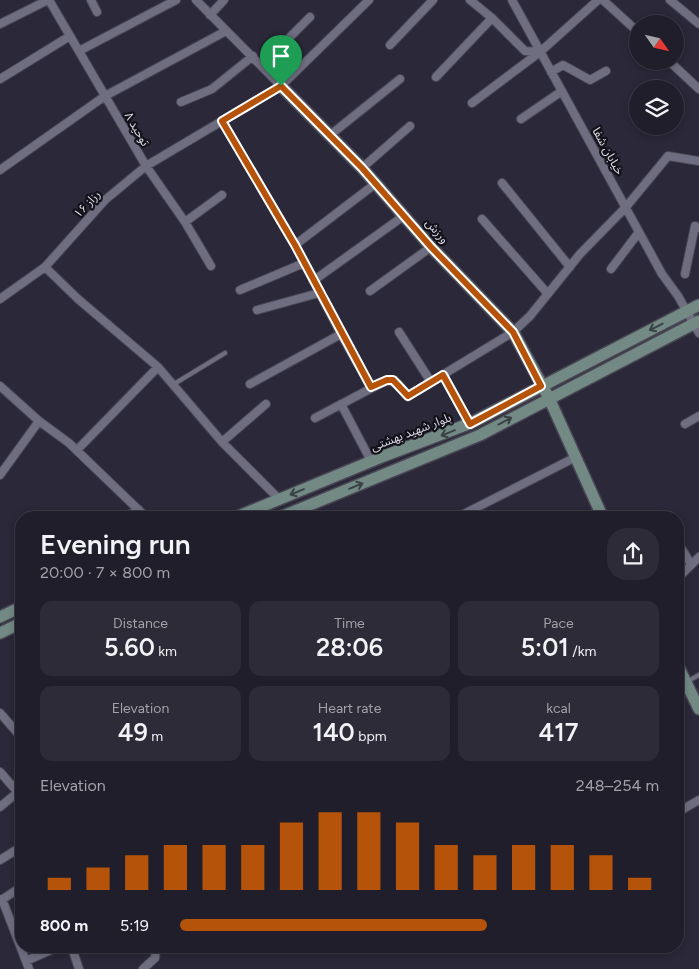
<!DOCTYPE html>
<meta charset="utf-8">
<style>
body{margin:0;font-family:Figtree,"Noto Sans Arabic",sans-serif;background:#2d2b37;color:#f1f3f6;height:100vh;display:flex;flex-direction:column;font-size:19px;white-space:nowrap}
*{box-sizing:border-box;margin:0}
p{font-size:16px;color:#a2a2a9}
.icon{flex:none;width:28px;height:28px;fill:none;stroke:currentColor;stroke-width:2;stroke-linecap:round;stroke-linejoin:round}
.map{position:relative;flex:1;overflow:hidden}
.panel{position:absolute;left:15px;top:511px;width:669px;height:442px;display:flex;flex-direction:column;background:#201e2b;border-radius:20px;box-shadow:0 2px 8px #0003,0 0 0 1px #3d3c47}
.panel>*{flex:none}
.needle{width:32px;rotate:124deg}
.controls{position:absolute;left:629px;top:15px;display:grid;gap:10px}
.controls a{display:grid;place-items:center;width:55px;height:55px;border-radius:50%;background:#201e2b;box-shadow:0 2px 8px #0003,0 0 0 1px #3d3c47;font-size:25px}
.pin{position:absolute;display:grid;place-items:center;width:42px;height:42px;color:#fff;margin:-51px -21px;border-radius:50% 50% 50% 0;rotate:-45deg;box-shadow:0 0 5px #0007}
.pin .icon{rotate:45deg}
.round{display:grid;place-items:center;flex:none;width:52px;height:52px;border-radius:20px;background:#2d2b37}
.headline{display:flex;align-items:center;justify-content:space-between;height:85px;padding:0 25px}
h1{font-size:28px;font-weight:600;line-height:38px}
.stats{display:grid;grid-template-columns:repeat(3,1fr);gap:8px;height:85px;padding:5px 25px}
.stats div{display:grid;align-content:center;border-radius:12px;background:#2d2b37;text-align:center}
.stats b{font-size:25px;font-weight:600}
.stats small{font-size:14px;font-weight:400}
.stats p{font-size:14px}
.chart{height:140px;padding:10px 25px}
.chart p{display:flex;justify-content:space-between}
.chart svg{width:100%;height:90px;margin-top:5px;stroke:#b45309;stroke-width:6}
ul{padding:0 25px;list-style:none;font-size:16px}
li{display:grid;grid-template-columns:80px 60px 1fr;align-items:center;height:38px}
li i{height:12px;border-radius:6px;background:#b45309}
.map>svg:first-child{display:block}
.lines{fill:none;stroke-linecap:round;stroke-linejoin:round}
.lane-casing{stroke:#484654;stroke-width:6}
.street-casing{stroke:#484654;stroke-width:10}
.secondary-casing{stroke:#484654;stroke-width:14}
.lane{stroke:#6f6e81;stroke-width:4}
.street{stroke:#6f6e81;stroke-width:8}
.secondary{stroke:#728984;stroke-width:11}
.oneway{stroke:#394244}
.route-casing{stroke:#fff;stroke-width:10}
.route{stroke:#b45309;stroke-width:6}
.labels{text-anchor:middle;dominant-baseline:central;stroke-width:4.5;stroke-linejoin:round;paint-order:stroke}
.street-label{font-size:12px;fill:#dddce7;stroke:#13121a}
</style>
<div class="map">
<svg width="699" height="969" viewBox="0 0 699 969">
<rect width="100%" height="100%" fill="#2a2839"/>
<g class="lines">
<defs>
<path id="lane" d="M 443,375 L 469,421
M 174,384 L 225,353
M 688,681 L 699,675"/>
<path id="street" d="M 49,0 L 146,166 L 185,222 L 211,266
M 91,0 L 97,12
M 196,0 L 281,86
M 470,0 L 492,18 L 525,51 L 540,52
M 512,0 L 662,274 L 678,296 L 699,333
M 603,0 L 638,32
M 670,0 L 699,24
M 210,15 L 224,0
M 0,24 L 48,0
M 390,45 L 433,0
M 79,51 L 176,0
M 669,61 L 699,89
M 262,65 L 310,17
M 551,72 L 563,65 L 590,80 L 606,71
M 436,77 L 492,18
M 0,79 L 70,36
M 181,102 L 212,89 L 253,56
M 472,103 L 540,52 L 598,0
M 521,119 L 562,91
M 222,121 L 295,245 L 341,334 L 371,387
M 329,136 L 400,79
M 362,168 L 410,126
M 0,170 L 105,96 L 226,31
M 502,183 L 570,267
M 482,219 L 548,294
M 185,222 L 222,195
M 295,245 L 375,184
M 45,267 L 78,299 L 158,367 L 222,442 L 279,499
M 611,269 L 639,232
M 685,274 L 695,226 L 699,228
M 313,281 L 405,215
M 240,290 L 304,263
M 370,291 L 431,247
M 0,299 L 45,267 L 105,200 L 146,166 L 281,86 L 369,0
M 257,310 L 319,293
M 399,332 L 431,382
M 250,384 L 341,334
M 0,386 L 39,421 L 69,443 L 147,518
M 341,404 L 371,461
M 315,418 L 387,380 L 398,384 L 408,396 L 513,332 L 530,316 L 580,254 L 626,207 L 668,156 L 699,161
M 685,424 L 699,416
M 222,442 L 266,404
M 77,450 L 158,367
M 0,475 L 39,421
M 122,518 L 139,510
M 456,518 L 576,457
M 678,543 L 691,564
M 678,578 L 699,557
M 0,713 L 21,737
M 0,772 L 21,796
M 0,807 L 18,792
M 678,812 L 699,800
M 0,860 L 21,847
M 2,899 L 29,969
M 0,901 L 21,887
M 72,948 L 79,969
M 26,961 L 53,949
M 143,969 L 155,958 L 156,948"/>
<path id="secondary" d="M 281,86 L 362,168 L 431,247 L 513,332 L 549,398 L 603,518
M 234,518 L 384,456 L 471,423 L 699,305
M 278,518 L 480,435 L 699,321
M 0,617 L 21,607
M 0,633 L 21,623
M 678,666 L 699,709"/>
</defs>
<use href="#lane" class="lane-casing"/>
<use href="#street" class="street-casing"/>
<use href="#secondary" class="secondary-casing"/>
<use href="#lane" class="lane"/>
<use href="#street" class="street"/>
<use href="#secondary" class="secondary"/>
</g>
<defs><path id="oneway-shaft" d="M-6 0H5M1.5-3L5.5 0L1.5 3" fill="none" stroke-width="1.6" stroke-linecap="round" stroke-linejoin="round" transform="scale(1.25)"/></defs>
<g class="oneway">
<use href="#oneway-shaft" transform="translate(656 327) rotate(153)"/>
<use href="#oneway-shaft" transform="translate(505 421) rotate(-28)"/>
<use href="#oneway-shaft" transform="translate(448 433) rotate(158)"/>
<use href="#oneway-shaft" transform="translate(356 486) rotate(-22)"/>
<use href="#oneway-shaft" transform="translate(297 492) rotate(158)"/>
</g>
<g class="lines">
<defs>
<path id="route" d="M 281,86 L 362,168 L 431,247 L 513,332 L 541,386 L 470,424 L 443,375 L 408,396 L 393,380 L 387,380 L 371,387 L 295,245 L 222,121 Z"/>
</defs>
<use href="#route" class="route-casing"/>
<use href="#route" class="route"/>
</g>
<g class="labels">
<g class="street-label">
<text transform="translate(137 129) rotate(60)">توحید ۸</text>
<text transform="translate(608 151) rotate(61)">خیابان شفا</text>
<text transform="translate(87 204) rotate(-47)">رزاز ۱۶</text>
<text transform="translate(437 231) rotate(49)">ورزش</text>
<text transform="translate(411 432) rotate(-21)">بلوار شهید بهشتی</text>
</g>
</g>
</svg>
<div class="controls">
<a><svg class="needle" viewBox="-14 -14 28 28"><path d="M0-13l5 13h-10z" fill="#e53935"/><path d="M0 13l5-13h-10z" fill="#a2a2a9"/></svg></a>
<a><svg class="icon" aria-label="layers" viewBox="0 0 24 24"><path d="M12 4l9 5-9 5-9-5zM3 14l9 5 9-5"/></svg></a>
</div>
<div class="pin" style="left:281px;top:86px;background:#1e9e55"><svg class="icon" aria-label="arrive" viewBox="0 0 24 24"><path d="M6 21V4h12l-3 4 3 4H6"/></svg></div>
<section class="panel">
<div class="headline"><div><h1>Evening run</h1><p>20:00 · 7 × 800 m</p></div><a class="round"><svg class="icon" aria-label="share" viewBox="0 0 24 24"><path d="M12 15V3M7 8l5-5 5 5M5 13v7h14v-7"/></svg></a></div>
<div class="stats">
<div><p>Distance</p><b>5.60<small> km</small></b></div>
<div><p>Time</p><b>28:06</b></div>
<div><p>Pace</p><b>5:01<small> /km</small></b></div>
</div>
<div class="stats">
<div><p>Elevation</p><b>49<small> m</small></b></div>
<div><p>Heart rate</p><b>140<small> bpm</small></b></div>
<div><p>kcal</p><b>417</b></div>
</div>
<div class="chart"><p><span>Elevation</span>248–254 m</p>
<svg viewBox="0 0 160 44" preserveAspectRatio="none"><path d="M5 44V38M15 44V33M25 44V27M35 44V22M45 44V22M55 44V22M65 44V11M75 44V6M85 44V6M95 44V11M105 44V22M115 44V27M125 44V22M135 44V22M145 44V27M155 44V38"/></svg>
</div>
<ul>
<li><b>800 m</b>5:19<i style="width:64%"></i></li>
</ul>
</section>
</div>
